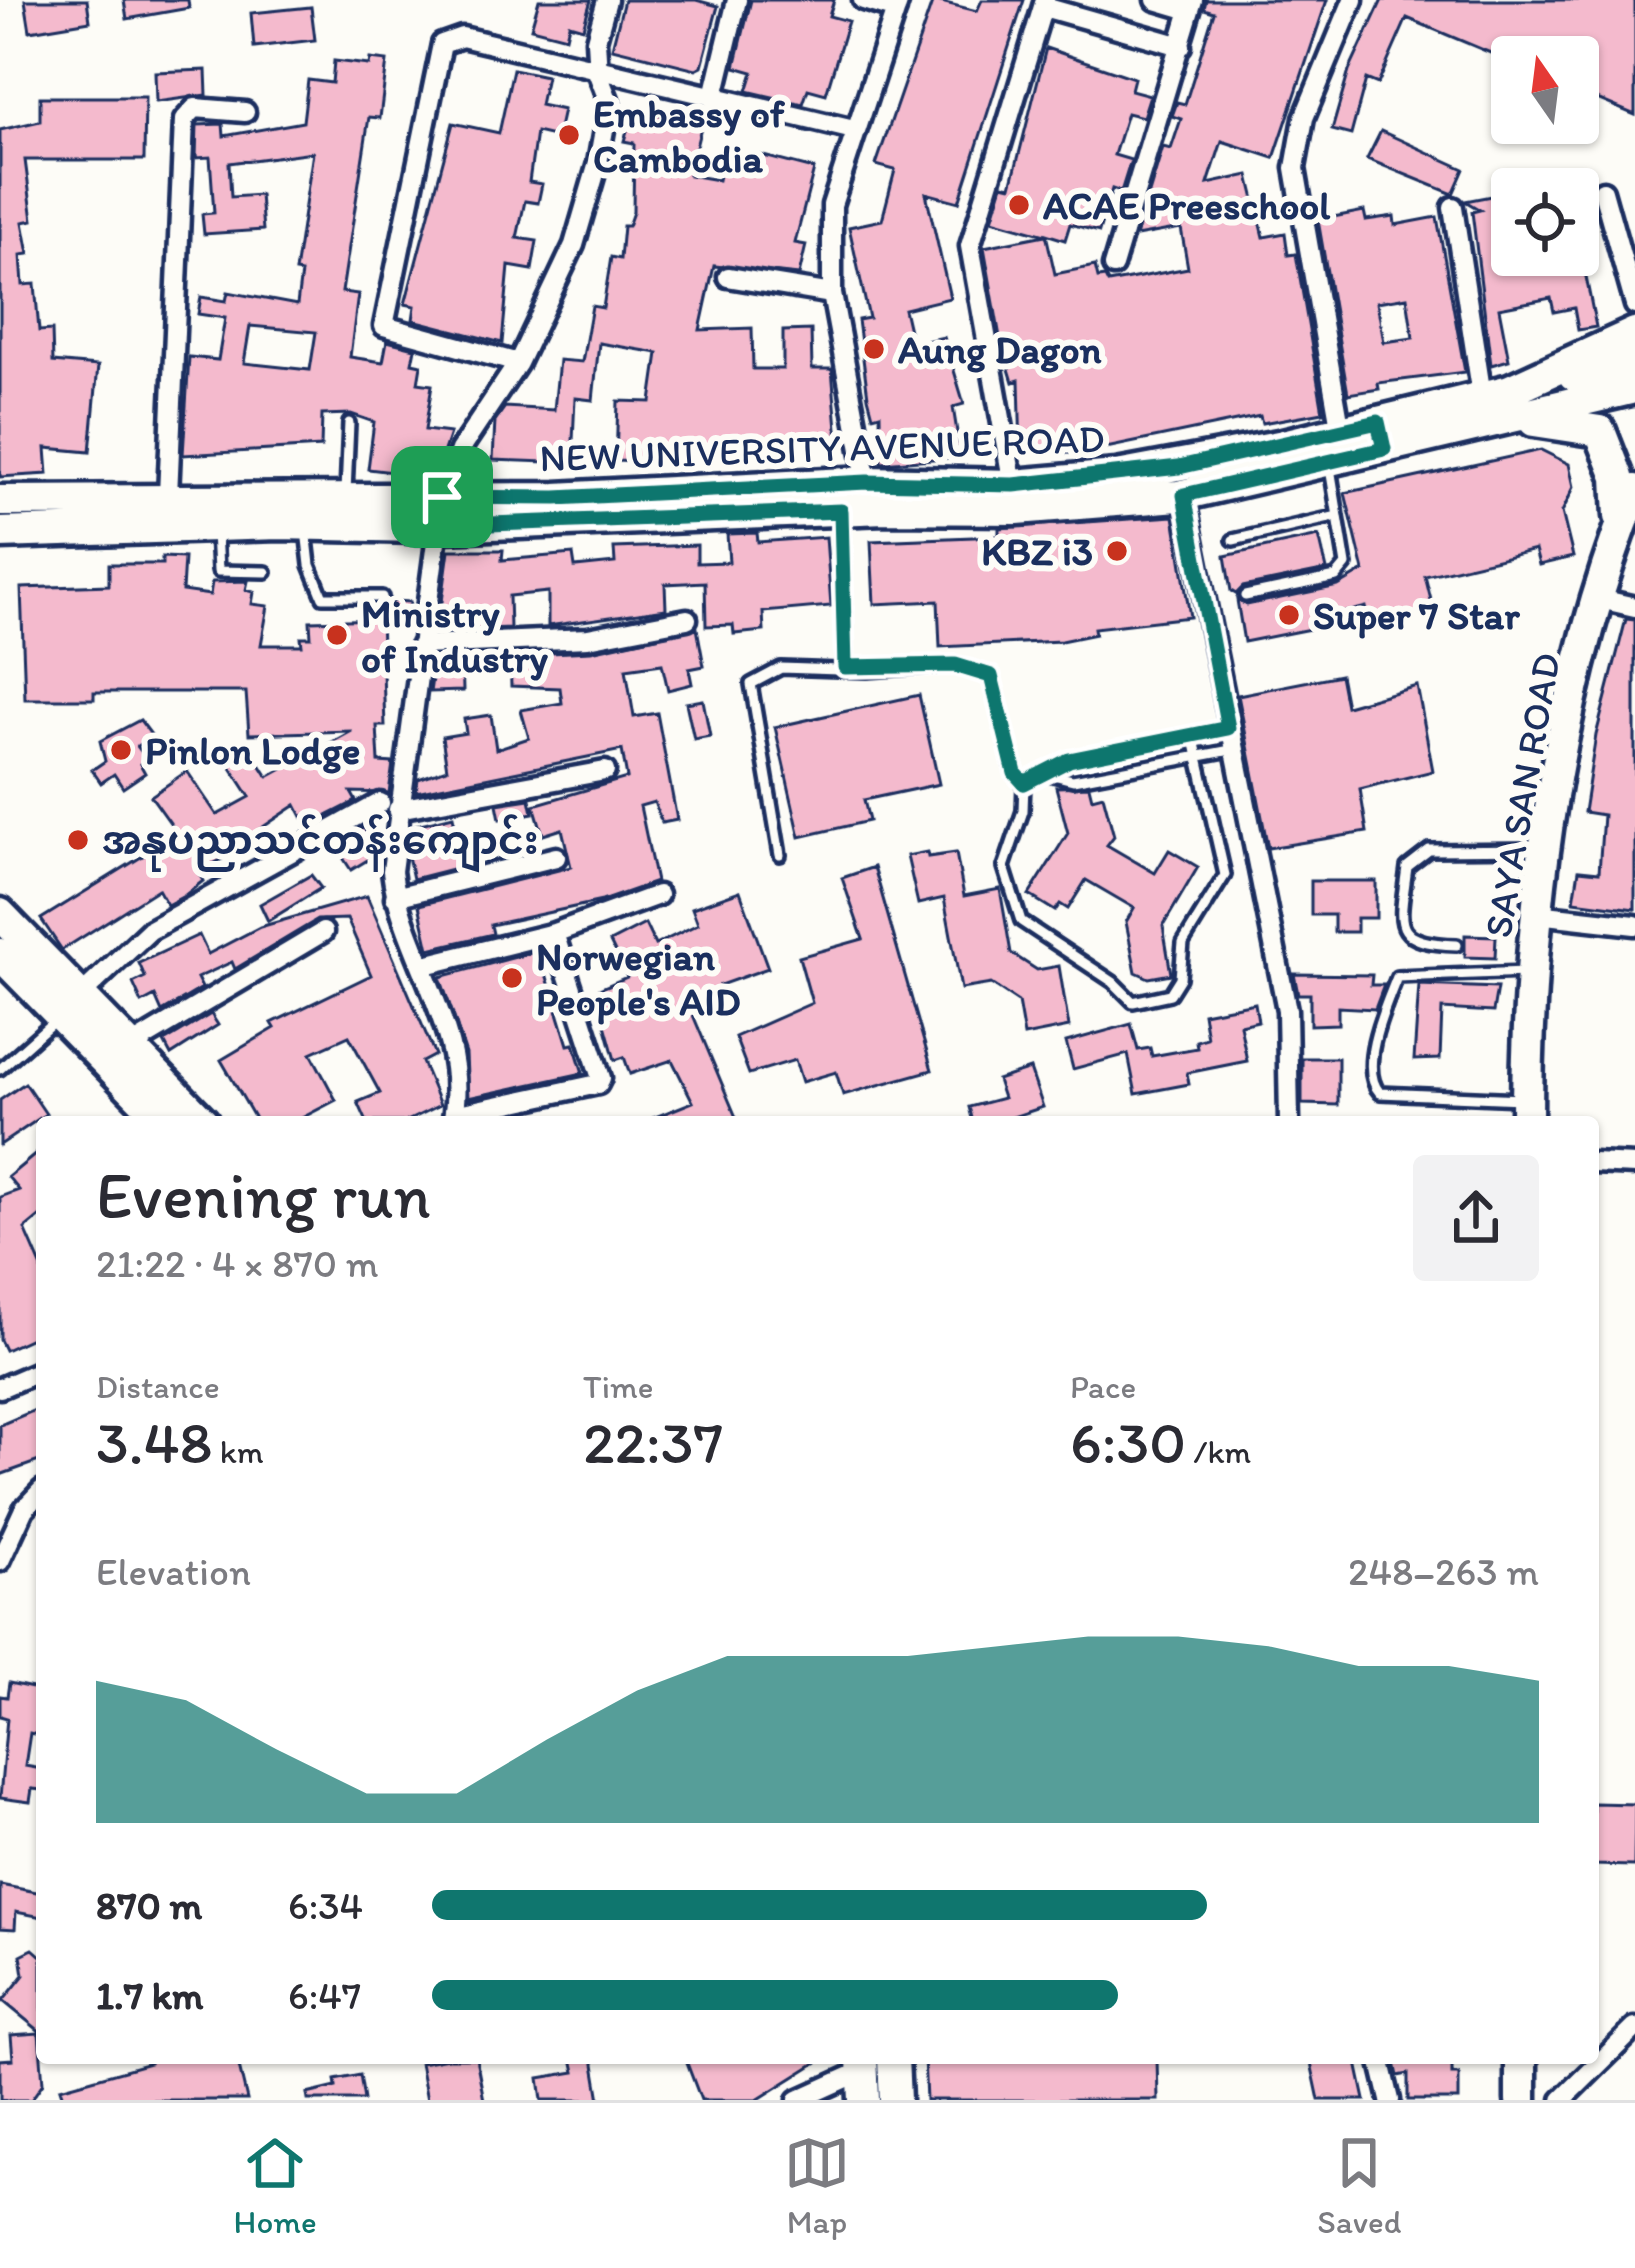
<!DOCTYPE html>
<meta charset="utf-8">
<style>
body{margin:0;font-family:Itim,"Noto Sans Myanmar",sans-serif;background:#f2f2f3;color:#2b2b33;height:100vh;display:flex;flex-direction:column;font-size:45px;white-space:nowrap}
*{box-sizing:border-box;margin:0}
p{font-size:39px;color:#7c7c81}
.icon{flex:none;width:66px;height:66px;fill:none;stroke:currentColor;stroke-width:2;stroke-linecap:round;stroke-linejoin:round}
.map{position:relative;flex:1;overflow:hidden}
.drawer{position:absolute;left:36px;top:1116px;width:1563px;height:948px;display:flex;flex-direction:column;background:#fff;border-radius:12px;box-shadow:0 3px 9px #0004}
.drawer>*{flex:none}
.needle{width:78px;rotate:346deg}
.fabs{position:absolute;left:1491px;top:36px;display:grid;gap:24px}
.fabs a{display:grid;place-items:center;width:108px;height:108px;border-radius:12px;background:#fff;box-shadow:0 3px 9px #0004;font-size:60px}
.pin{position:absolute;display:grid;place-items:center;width:102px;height:102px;color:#fff;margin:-51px;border-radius:24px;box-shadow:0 6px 18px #0006}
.round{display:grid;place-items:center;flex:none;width:126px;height:126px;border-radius:12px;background:#f2f2f3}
.head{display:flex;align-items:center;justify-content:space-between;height:204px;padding:0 60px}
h1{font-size:66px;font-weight:600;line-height:90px}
.stats{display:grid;grid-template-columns:repeat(3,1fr);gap:18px;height:204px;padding:12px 60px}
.stats div{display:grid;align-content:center}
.stats b{font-size:60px;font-weight:600}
.stats small{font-size:33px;font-weight:400}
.stats p{font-size:33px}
.chart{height:336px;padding:24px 60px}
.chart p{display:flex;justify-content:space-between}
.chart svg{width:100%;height:216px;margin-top:12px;fill:#0f766e;opacity:.7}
ul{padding:0 60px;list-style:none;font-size:39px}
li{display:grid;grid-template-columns:192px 144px 1fr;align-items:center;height:90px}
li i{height:30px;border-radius:15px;background:#0f766e}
.dock{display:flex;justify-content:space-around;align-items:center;height:168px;border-top:3px solid #e1e1e2;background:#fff;font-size:33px;color:#7c7c81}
.dock a{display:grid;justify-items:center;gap:6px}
.dock .current{color:#0f766e}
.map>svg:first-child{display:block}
.building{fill:#f4bacd;stroke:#1b2f5e;stroke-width:3;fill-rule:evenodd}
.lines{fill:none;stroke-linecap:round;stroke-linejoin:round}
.lane-casing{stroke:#1b2f5e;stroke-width:18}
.street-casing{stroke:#1b2f5e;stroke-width:27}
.primary-casing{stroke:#1b2f5e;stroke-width:39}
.lane{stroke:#fdfcf7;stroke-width:9}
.street{stroke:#fdfcf7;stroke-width:18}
.primary{stroke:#fdfcf7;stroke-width:30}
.route-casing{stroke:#fff;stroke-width:24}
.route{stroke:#0f766e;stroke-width:15}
.poi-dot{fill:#c8321e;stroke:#fdfcf7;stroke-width:4.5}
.labels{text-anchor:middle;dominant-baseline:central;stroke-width:12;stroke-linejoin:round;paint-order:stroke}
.poi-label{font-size:39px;font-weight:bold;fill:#1b2f5e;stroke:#fdfcf7;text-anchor:start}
.street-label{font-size:39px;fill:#1b2f5e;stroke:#fdfcf7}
</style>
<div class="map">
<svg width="1635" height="2100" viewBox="0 0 1635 2100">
<rect width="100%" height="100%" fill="#fdfcf7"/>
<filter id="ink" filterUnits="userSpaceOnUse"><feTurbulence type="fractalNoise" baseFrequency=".00833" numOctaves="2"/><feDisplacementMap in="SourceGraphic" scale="24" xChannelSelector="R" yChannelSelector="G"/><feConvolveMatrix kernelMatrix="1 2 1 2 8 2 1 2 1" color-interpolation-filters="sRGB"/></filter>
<g filter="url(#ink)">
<path class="building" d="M 25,0 L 87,0 L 90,21 L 30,31 Z
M 124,0 L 188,0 L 189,8 L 127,19 Z
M 539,0 L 591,0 L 583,28 L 569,24 L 566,37 L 531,28 Z
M 624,0 L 696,0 L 718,6 L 702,66 L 696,69 L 612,48 Z
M 751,0 L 834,0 L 829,16 L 848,21 L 826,94 L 808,89 L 803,104 L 747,91 L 753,72 L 735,67 Z
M 933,0 L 977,11 L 982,0 L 1024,0 L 959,202 L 926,193 L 950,298 L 904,309 L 912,344 L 944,337 L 964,404 L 953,407 L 961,457 L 881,463 L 880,414 L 873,416 L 868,397 L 858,320 L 869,318 L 849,227 L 882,220 L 895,170 L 876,165 Z
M 1206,0 L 1327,0 L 1274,158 L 1222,141 L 1208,184 L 1249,175 L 1264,237 L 1285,233 L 1288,255 L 1296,254 L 1323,412 L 1262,423 L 1260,416 L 1082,453 L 1021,453 L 1019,380 L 1013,382 L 1001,343 L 984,247 L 1045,235 L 992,220 L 1003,184 L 1011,186 L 1046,48 L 1134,78 L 1131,90 L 1150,95 L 1143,117 L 1127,113 L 1114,155 L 1131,160 L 1121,192 L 1112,189 L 1099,232 L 1070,224 L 1065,240 L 1046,234 L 1055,274 L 1095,266 L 1098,278 L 1105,277 L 1108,283 L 1188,268 L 1181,228 L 1136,236 L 1163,147 L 1171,149 L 1181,119 L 1172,116 L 1177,102 L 1185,104 L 1214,12 L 1204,9 Z
M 1382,0 L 1635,0 L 1635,115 L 1578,91 L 1578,57 L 1512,57 L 1512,62 L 1407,18 L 1378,84 L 1366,79 L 1351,135 L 1332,130 L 1349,71 Z
M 311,7 L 315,40 L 254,47 L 251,13 Z
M 370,59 L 387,61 L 380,118 L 369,117 L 342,292 L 358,294 L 350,357 L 383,362 L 387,341 L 415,348 L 412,363 L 421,365 L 418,383 L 432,385 L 425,430 L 450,433 L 435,477 L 368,469 L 374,422 L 351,414 L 322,415 L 321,447 L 183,455 L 189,357 L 218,360 L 225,318 L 198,314 L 201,297 L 226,301 L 228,292 L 297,305 L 301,273 L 295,272 L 313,152 L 229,163 L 231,197 L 260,195 L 263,230 L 204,234 L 202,214 L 214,213 L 210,157 L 196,158 L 197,125 L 223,124 L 224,136 L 303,122 L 308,80 L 332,83 L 334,61 L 369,65 ZM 250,326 L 316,332 L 310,370 L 244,363 Z
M 513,69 L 546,76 L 540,105 L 563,110 L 557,137 L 536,132 L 529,182 L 542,184 L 538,203 L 525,201 L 517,238 L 537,241 L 532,270 L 509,266 L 502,343 L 413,320 L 415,306 L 405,304 L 453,123 L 499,133 Z
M 206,70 L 207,95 L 156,102 L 155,72 Z
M 40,97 L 145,97 L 144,160 L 25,160 L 33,220 L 23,222 L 29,254 L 21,255 L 23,285 L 35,284 L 39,331 L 52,330 L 53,362 L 98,366 L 90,452 L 46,448 L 48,474 L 0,477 L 0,130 L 40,121 Z
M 625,108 L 702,123 L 689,175 L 718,180 L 721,165 L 757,169 L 760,155 L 814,169 L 795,243 L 806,245 L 799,275 L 714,266 L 700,330 L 752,328 L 753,369 L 783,369 L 783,331 L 811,330 L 812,369 L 832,369 L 838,441 L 768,440 L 768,449 L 714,448 L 714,456 L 663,454 L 663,463 L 616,461 L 618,401 L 651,402 L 658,353 L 599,343 L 593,400 L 575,398 L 572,463 L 493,460 L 495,421 L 505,407 L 554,410 L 559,360 L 582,362 L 592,306 L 603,308 L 611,257 L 620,259 L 623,226 L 628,226 L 633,212 L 634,143 L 624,141 L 628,127 L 620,125 Z
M 1381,131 L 1464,169 L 1453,194 L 1367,159 Z
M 1512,192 L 1512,255 L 1537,255 L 1538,261 L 1582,257 L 1596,327 L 1578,330 L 1574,308 L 1554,312 L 1551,298 L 1499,308 L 1509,360 L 1491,365 L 1472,212 L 1480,210 L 1465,201 Z
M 1364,211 L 1366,220 L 1394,216 L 1395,225 L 1437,217 L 1465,372 L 1378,383 L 1379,389 L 1348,394 L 1318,220 ZM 1407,297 L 1413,338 L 1384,342 L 1377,302 Z
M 1541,450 L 1569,464 L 1574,487 L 1562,512 L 1573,557 L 1539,565 L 1535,550 L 1425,576 L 1434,612 L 1371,627 L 1366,607 L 1338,614 L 1340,623 L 1244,642 L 1237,600 L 1247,605 L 1338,586 L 1364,571 L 1345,493 Z
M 1174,516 L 1190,617 L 1094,628 L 1095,634 L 1061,641 L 940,647 L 938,601 L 874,604 L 871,541 L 999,536 L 999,528 Z
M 757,533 L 758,542 L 826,537 L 831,606 L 763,612 L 764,631 L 734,634 L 733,625 L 706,626 L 705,582 L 665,584 L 666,609 L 548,626 L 548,592 L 509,596 L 510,628 L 438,631 L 449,550 L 503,550 L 502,560 L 573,554 L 575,567 L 615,563 L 614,548 L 697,545 L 697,563 L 729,562 L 727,534 Z
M 1319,536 L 1327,570 L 1243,587 L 1236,594 L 1231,591 L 1225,556 Z
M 162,557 L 184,558 L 182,591 L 210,595 L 212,582 L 248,581 L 246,590 L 254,592 L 252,604 L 268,606 L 261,645 L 302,645 L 301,637 L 311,637 L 310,621 L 381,619 L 385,726 L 377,726 L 379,762 L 393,763 L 389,793 L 351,792 L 356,801 L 307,826 L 296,805 L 251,835 L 257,847 L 243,853 L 241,849 L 198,872 L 203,881 L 184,896 L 167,905 L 158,889 L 62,950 L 41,919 L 178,834 L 151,796 L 187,771 L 217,815 L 250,797 L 224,757 L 246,742 L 268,777 L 352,731 L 249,734 L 246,692 L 94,692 L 94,699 L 25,699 L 21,588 L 109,585 L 109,564 L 162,564 Z
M 392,601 L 410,602 L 408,630 L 389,628 Z
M 1626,619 L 1635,620 L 1635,909 L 1574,901 L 1579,870 L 1599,872 L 1603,815 L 1584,812 L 1596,735 Z
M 697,628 L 704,666 L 689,669 L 692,684 L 668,690 L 662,664 L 626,669 L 634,717 L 657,713 L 677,820 L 662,823 L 654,802 L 640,806 L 656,882 L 602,901 L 491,925 L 493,934 L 429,949 L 419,905 L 571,867 L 562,829 L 543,835 L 534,805 L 627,778 L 622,750 L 416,792 L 418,779 L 447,769 L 442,737 L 466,733 L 464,719 L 491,715 L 496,749 L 529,738 L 521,710 L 562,703 L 560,688 L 511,686 L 510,655 L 591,651 Z
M 462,657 L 463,691 L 430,692 L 435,658 Z
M 1340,675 L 1346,706 L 1417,686 L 1433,771 L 1360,789 L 1367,832 L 1268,848 L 1238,695 Z
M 919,695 L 939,784 L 864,800 L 869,821 L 800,837 L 775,727 Z
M 703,700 L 710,736 L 694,739 L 686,703 Z
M 140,720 L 152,736 L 137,746 L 147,759 L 140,764 L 145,773 L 123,788 L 114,774 L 101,783 L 92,770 L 105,761 L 100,741 Z
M 1089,786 L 1092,798 L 1103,795 L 1114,836 L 1107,845 L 1155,873 L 1169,850 L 1198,867 L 1163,926 L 1171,974 L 1149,978 L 1136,972 L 1126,922 L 1134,908 L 1086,880 L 1068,909 L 1060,904 L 1055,911 L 1029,895 L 1068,833 L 1056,787 Z
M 530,799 L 533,813 L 500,819 L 497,804 Z
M 453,816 L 464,866 L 413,879 L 408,856 L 412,826 Z
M 364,827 L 374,856 L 351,870 L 336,847 Z
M 927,852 L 928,857 L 956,853 L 964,896 L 1000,889 L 1011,953 L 1037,970 L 1059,966 L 1069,1027 L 1024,1036 L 1018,1002 L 991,984 L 961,989 L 944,898 L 918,904 L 907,856 Z
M 874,867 L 932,1070 L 843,1095 L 836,1072 L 802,1082 L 795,1060 L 749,1074 L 735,1037 L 812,1003 L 799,957 L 863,939 L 842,878 Z
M 311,875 L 321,888 L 268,921 L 260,904 Z
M 1311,881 L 1376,881 L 1376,918 L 1357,918 L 1357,932 L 1334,932 L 1334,915 L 1311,915 Z
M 740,891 L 768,968 L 720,985 L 727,999 L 693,1015 L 738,1122 L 643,1122 L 693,1102 L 672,1060 L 630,1074 L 624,1057 L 615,1060 L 604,1021 L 588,994 L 627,977 L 610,942 L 645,924 L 655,945 L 698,924 L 692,908 Z
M 367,896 L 435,1055 L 422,1062 L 440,1105 L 405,1122 L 367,1122 L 358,1102 L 380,1093 L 349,1036 L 311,1053 L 336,1100 L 294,1122 L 257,1122 L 221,1060 L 275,1028 L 272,1023 L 371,975 L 347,919 L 317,920 L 235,969 L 232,962 L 197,978 L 202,988 L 162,1012 L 155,996 L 142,1003 L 133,983 L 145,977 L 139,963 L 199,935 L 208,954 L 260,927 Z
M 1465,935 L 1496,936 L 1495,958 L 1465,957 Z
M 539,951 L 568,1045 L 574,1044 L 583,1073 L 468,1098 L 466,1054 L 440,977 Z
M 1294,974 L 1372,975 L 1371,985 L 1384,985 L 1375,1009 L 1338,1007 L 1338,1024 L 1310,1025 L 1310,994 L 1298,994 Z
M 1419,985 L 1497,988 L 1493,1012 L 1442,1009 L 1440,1059 L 1414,1060 Z
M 1255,1003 L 1258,1021 L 1240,1025 L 1247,1061 L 1187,1073 L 1189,1084 L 1136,1094 L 1128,1054 L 1073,1069 L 1066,1042 L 1131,1024 L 1138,1050 L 1150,1048 L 1152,1056 L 1197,1048 L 1196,1041 L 1207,1038 L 1203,1013 Z
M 211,1014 L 218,1025 L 171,1055 L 164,1042 Z
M 1302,1058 L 1338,1058 L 1338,1105 L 1302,1104 Z
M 1030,1069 L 1043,1107 L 998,1122 L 973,1122 L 969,1107 L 1003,1098 L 997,1080 Z
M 25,1083 L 46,1114 L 0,1145 L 0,1100 Z
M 42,1149 L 42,1215 L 25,1229 L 42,1268 L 42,1333 L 5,1350 L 0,1340 L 0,1197 L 19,1190 L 8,1177 Z
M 42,1407 L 42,1460 L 0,1475 L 0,1425 Z
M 9,1683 L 42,1690 L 42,1736 L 30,1733 L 25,1766 L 42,1769 L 42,1790 L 32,1789 L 30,1802 L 0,1798 L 7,1718 L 0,1716 L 0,1696 L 7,1697 Z
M 1593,1803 L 1635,1804 L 1634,1866 L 1593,1865 Z
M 0,1885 L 42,1893 L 42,1917 L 16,1912 L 15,1929 L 0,1928 Z
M 33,1949 L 42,1957 L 42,2033 L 3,2001 L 24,1975 L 21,1955 Z
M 39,2033 L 43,2083 L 31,2100 L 0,2100 L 0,2060 L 13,2059 L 11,2035 Z
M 149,2058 L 237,2058 L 247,2100 L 64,2100 L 60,2088 L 150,2063 Z
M 448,2058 L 476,2058 L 484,2100 L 427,2100 L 420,2063 Z
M 572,2058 L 593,2058 L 600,2100 L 542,2100 L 539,2078 L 575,2072 Z
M 685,2058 L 824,2058 L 757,2100 L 701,2100 Z
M 924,2058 L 1157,2058 L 1158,2100 L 926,2100 Z
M 1310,2058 L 1356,2058 L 1365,2100 L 1319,2100 Z
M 1394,2058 L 1452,2058 L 1452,2074 L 1459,2074 L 1459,2100 L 1408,2100 L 1408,2074 L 1398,2076 Z
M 360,2075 L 364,2100 L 308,2100 L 307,2094 L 336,2087 L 335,2080 Z"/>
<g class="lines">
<defs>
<path id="lane" d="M 346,492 L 349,423
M 841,517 L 845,667
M 306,530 L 310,565 L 323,597 L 382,597
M 216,531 L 218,571 L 266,572
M 1233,540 L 1338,516
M 1245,596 L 1336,577 L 1346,565 L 1330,468
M 1045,773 L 1073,780 L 1231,750
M 1024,783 L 1023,811 L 1004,867 L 1021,921 L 1113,982 L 1133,1002 L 1170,994 L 1180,978 L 1183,943 L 1225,875 L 1193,735
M 780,855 L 751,684 L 781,668 L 867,671 L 955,665 L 991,676 L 1014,773 L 1024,783 L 1069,760 L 1228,728
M 1457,945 C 1389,943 1400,924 1407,867 L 1429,850 L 1542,849
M 0,1069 L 54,1021
M 1522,1099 L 1380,1093 C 1357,1068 1386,1005 1397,977 L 1526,972"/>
<path id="street" d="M 863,0 L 896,10
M 1156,0 L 1190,10
M 1044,7 L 1181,46
M 713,100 L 737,0
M 1603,191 L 1635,305
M 1453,207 L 1482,396
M 1113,266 L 1193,0
M 728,277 L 832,294
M 518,363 L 384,326 L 442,44 L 462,37 L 854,130
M 1341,432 L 1295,168 L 1304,118 L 1353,0
M 867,482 L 832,294 L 832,205 L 899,0
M 1014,490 L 970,246 L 1045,0
M 1184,495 L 1287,1010 L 1289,1122
M 168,496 L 184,120 L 195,108 L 245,112
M 1600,599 L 1635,607
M 421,645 L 588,638 L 687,619
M 398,809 L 605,771
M 395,897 L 556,857
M 1537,914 L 1635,925
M 554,933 L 658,895
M 425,965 L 554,933 L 601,1078 L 598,1084 L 454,1115
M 82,994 L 150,930 L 380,803
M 131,1046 L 323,932
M 452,1122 C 472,1034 402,955 392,871 L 442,497 L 460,450 L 518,363 L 574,245 L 598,163 L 609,102 L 598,74 L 596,40 L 607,0
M 1593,1163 L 1635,1165
M 0,1388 L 42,1370
M 0,1561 L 24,1509 L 42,1490
M 1380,2058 L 1390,2100
M 798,2100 L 862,2071
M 1562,2100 L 1635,2028"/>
<path id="primary" d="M 1574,375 L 1635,362
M 1534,421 L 1600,431 L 1618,477 L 1620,516
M 0,501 L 556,498 L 867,482 L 1014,485 L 1117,476 L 1279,446 L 1510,390 L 1635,333
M 0,533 L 279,524 L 420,527 L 885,508 L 1017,509 L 1178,496 L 1635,388
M 0,914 L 203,1122
M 0,954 L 165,1122
M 1527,1122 C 1527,910 1556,687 1635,490
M 862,2058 L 864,2100
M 893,2058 L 895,2100
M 1521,2100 L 1521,2058"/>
</defs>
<use href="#lane" class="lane-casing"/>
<use href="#street" class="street-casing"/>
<use href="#primary" class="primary-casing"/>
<use href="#lane" class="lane"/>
<use href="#street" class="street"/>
<use href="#primary" class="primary"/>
</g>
</g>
<g class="lines" filter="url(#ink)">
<defs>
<path id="route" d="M 1378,422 L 1384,449 L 1184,495 L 1228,728 L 1069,760 L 1024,783 L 1015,773 L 991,676 L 955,665 L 845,667 L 841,511 L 438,526 L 442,497 L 556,498 L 867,482 L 1014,485 L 1179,467 Z"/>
</defs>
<use href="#route" class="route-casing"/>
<use href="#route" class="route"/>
</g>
<g class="poi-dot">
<circle cx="569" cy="135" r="12"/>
<circle cx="1019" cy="205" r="12"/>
<circle cx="874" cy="349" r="12"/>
<circle cx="1117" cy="551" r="12"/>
<circle cx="1289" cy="615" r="12"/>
<circle cx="337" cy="635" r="12"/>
<circle cx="121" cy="750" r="12"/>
<circle cx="78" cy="840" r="12"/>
<circle cx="512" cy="978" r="12"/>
</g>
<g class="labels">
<g class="poi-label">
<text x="593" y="113">Embassy of<tspan x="593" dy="45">Cambodia</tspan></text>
<text x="1043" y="205">ACAE Preeschool</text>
<text x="898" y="349">Aung Dagon</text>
<text x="1093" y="551" text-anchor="end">KBZ i3</text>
<text x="361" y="613">Ministry<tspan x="361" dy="45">of Industry</tspan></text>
<text x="1313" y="615">Super 7 Star</text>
<text x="145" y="750">Pinlon Lodge</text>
<text x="102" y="840">အနုပညာသင်တန်းကျောင်း</text>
<text x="536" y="956">Norwegian<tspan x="536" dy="45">People's AID</tspan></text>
</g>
<g class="street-label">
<text transform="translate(822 448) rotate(-2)">NEW UNIVERSITY AVENUE ROAD</text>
<text transform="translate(1522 795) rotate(-80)">SAYA SAN ROAD</text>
</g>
</g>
</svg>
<div class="fabs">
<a><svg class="needle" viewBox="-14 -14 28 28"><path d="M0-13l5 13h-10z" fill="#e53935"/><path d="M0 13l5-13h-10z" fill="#7c7c81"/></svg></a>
<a><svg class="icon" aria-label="locate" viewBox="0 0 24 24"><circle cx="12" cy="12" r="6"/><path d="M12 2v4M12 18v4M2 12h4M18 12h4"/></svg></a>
</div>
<div class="pin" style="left:442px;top:497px;background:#1e9e55"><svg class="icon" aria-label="arrive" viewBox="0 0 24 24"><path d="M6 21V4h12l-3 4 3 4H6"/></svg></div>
<section class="drawer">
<div class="head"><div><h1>Evening run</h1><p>21:22 · 4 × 870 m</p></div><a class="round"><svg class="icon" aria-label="share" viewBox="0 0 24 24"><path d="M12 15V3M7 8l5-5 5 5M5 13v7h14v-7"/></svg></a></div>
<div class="stats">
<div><p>Distance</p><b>3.48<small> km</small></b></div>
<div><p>Time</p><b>22:37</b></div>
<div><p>Pace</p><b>6:30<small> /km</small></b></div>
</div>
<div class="chart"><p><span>Elevation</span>248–263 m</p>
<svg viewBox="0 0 160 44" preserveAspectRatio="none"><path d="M0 44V15L10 19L20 29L30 38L40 38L50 27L60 17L70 10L80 10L90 10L100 8L110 6L120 6L130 8L140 12L150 12L160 15V44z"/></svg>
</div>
<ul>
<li><b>870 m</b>6:34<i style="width:70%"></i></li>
<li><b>1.7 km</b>6:47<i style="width:62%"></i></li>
</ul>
</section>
</div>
<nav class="dock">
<a class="current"><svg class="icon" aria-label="home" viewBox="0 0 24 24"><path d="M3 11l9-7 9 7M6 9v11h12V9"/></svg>Home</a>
<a><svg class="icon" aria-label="map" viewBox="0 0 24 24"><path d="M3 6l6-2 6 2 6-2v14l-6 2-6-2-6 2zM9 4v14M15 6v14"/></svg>Map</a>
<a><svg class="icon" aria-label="saved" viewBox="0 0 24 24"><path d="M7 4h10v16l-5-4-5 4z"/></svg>Saved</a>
</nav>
